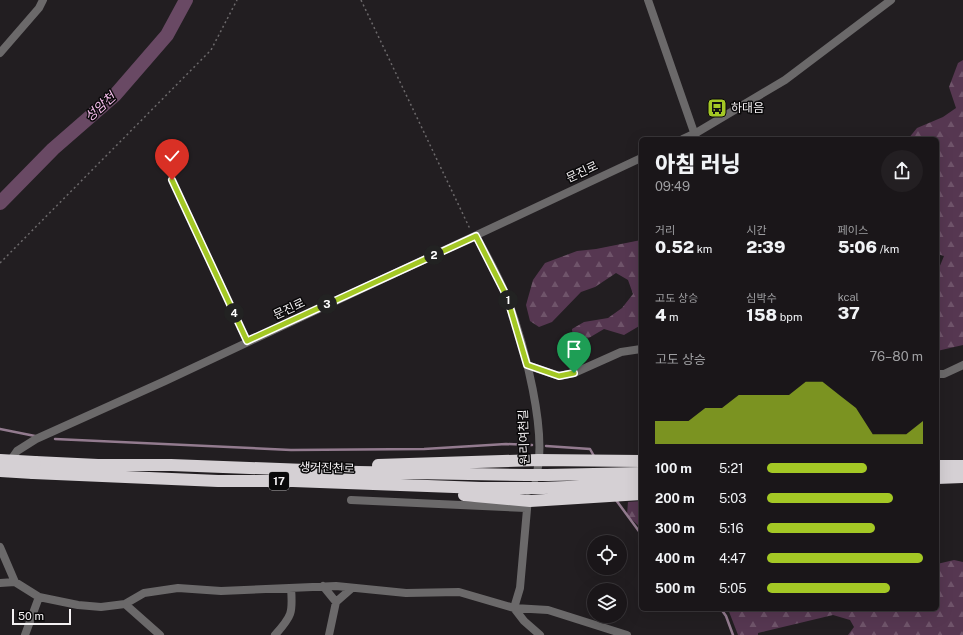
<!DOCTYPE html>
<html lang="ko">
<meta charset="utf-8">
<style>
body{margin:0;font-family:"Public Sans","Noto Sans KR",sans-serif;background:#231f22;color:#f1f3f6;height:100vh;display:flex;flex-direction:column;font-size:15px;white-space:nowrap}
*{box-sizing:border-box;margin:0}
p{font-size:13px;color:#9f9fa2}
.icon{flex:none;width:22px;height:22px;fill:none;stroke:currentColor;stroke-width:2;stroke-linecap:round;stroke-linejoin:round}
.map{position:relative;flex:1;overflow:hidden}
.side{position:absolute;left:639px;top:137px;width:300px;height:474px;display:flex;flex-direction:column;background:#1a1619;border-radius:6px;box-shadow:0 4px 16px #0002,0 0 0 1px #383538}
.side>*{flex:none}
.fabs{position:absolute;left:587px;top:535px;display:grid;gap:8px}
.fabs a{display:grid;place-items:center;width:40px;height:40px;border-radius:50%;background:#1a1619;box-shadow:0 4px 16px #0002,0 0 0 1px #383538;font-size:20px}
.scale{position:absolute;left:12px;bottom:10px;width:59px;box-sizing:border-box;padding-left:4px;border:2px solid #f4f1f3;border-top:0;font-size:11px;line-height:14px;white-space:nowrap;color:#f4f1f3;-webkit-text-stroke:3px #0a090a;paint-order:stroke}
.pin{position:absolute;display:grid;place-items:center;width:34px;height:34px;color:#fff;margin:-41px -17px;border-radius:50% 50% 50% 0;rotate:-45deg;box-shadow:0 0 4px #0007}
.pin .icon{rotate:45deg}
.km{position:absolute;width:20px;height:20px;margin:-10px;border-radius:50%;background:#222;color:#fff;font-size:11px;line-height:20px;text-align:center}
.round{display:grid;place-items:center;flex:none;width:42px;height:42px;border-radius:21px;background:#231f22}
.overview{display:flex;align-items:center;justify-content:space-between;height:68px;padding:0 16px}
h1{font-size:22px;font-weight:800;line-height:30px}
.metrics{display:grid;grid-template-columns:repeat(3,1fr);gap:6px;height:68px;padding:4px 16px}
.metrics div{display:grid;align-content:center}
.metrics b{font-size:17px;font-weight:800}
.metrics small{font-size:11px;font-weight:400}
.metrics p{font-size:11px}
.chart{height:112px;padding:8px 16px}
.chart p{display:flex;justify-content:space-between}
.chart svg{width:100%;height:72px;margin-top:4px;fill:#a4c825;opacity:.7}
ul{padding:0 16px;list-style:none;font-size:13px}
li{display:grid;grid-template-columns:64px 48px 1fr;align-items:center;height:30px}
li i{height:10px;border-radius:5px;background:#a4c825}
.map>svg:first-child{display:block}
.forest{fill:url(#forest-firs)}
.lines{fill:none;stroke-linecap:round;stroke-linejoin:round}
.stream{stroke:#937b8f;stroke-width:2.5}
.river{stroke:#694964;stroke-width:14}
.path{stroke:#6c696b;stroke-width:1.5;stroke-dasharray:2 3;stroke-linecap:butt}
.minor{stroke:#6b696a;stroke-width:8}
.highway{stroke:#d5d0d4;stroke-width:12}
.highway-bridge{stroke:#d5d0d4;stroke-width:12}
.route-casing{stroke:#fff;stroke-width:8}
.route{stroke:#a4c825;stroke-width:5}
.labels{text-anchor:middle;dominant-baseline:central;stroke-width:3;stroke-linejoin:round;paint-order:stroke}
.shield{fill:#0a090a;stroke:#aeabad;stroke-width:1}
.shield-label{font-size:11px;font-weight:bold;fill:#f4f1f3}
.poi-label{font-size:12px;fill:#f4f1f3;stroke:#0a090a;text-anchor:start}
.street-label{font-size:12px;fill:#f4f1f3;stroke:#0a090a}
.water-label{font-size:13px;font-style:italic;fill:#f9c0ef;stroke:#0a090a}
</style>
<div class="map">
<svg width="963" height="635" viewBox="0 0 963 635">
<defs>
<pattern id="forest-firs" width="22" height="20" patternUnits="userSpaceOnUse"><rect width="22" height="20" fill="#563751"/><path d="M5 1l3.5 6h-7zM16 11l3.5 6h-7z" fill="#6f546a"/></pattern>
</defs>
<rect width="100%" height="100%" fill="#221e21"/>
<path class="forest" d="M 963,60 L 963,345 L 937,351 L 937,273 L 944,256 L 937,254 L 937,139 L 908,139 L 917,128 L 943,117 L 956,108 L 949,87 L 958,63 Z
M 641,240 L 641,325 L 624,335 L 604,329 L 582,342 L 573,340 L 572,329 L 584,322 L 608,318 L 622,308 L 633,294 L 628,280 L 616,273 L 595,287 L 581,292 L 552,322 L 539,327 L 530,321 L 526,305 L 533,280 L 545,263 L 577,251 L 596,249 Z
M 641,501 L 641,528 L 627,515 L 628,502 Z
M 954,560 L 963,562 L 963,635 L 848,635 L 854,627 L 850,620 L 833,615 L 758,633 L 758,635 L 738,635 L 728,609 L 937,609 L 937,564 Z"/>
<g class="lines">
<path class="stream" d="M 0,429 L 35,436
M 55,439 L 291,450 L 424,449 L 506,444 L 532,445
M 546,446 L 590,449 L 594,456
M 616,500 L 641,534
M 721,609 L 726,616 L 733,635"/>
<path class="river" d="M 0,203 L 53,149 L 115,95 L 167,35 L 186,0"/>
<path class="path" d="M 361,0 L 470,229
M 166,170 L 245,335
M 0,263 L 211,50 L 237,0"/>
<path class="minor" d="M 648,0 L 696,138
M 0,53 L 39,8 L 43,0
M 683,139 L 696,133 L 785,80 L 891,0
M 476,236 C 487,256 499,277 507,298 C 523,341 550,437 535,479
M 527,365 L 559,376 L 574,373 L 621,352 L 641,349
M 937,374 L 944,374 L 963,365
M 8,464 L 17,451 L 36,439 L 165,381 L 641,158
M 528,498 L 520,588 L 514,608 L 524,621 L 540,635
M 351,500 L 526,508
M 0,547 L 15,582 L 0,583
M 15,582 L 39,597 L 78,605 L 101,607 L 125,604 L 144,593 L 178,588 L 221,591 L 336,586 L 406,593 L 459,592 L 514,608 L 548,610 L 627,635
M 323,586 L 336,602 L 352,588
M 125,604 L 160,635
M 25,635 L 39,597
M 275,635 C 292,616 293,613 291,588
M 329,635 L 336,602"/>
<path class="highway" d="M 35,462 L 98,465 L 171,465 L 358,472 L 526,475
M 378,465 L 538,460 L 641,461
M 937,466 L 963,466
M 33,473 L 218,481 L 293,481 L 481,488 L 524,488
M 547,475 L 641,473
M 937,478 L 963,477
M 543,488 L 641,484
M 464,495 L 530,501 L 641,494"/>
<path class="highway-bridge" d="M 0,460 L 35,462
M 0,471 L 33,473
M 526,475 L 547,475
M 524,488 L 543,488"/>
</g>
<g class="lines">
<defs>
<path id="route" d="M 172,180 L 247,341 L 476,236 L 507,297 L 527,365 L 559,376 L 574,373"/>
</defs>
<use href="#route" class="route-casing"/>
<use href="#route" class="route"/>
</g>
<defs>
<symbol id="bus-square" viewBox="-11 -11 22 22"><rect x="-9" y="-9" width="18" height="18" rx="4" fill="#a4c825" stroke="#0a090a"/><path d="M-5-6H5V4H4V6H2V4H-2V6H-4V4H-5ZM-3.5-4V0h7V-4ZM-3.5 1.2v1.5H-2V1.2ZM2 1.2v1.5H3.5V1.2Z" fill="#111"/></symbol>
</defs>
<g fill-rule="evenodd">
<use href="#bus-square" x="706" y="97" width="22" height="22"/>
</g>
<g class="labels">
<rect class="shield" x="269" y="472" width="20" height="18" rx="3"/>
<g class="shield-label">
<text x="279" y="481">17</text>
</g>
<g class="poi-label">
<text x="731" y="108">하대음</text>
</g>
<g class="street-label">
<text transform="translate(582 172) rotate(-25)">문진로</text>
<text transform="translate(289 309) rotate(-25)">문진로</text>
<text transform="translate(524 437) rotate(-92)">원리여천길</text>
<text transform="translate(327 468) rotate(2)">생거진천로</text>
</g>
<g class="water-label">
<text transform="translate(100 107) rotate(-42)">성암천</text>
</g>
</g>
</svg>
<div class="fabs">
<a><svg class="icon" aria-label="locate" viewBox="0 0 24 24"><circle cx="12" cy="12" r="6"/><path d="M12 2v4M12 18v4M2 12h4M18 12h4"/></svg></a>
<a><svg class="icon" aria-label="layers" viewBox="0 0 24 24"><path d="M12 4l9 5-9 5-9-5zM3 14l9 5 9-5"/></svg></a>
</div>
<div class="scale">50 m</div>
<div class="pin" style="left:574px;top:373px;background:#1e9e55"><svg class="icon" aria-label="arrive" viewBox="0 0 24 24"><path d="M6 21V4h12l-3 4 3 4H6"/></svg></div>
<div class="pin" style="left:172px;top:180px;background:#d93025"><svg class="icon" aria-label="check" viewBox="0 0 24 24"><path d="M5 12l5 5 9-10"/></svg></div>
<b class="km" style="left:508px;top:300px">1</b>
<b class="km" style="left:434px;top:255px">2</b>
<b class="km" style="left:327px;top:304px">3</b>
<b class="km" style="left:234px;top:313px">4</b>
<section class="side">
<div class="overview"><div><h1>아침 러닝</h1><p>09:49</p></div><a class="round"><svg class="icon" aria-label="share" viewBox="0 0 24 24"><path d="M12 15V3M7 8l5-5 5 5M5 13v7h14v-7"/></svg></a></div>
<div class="metrics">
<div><p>거리</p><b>0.52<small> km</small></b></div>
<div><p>시간</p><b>2:39</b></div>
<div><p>페이스</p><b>5:06<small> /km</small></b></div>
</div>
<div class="metrics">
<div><p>고도 상승</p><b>4<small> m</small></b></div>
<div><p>심박수</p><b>158<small> bpm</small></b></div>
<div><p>kcal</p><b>37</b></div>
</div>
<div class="chart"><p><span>고도 상승</span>76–80 m</p>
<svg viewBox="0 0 160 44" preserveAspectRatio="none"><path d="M0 44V30L10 30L20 30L30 22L40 22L50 14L60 14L70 14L80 14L90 6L100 6L110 14L120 22L130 38L140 38L150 38L160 30V44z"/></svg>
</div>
<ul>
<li><b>100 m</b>5:21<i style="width:64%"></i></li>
<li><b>200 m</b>5:03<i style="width:81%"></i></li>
<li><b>300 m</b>5:16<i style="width:69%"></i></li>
<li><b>400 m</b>4:47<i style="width:100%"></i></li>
<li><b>500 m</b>5:05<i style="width:79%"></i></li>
</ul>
</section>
</div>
